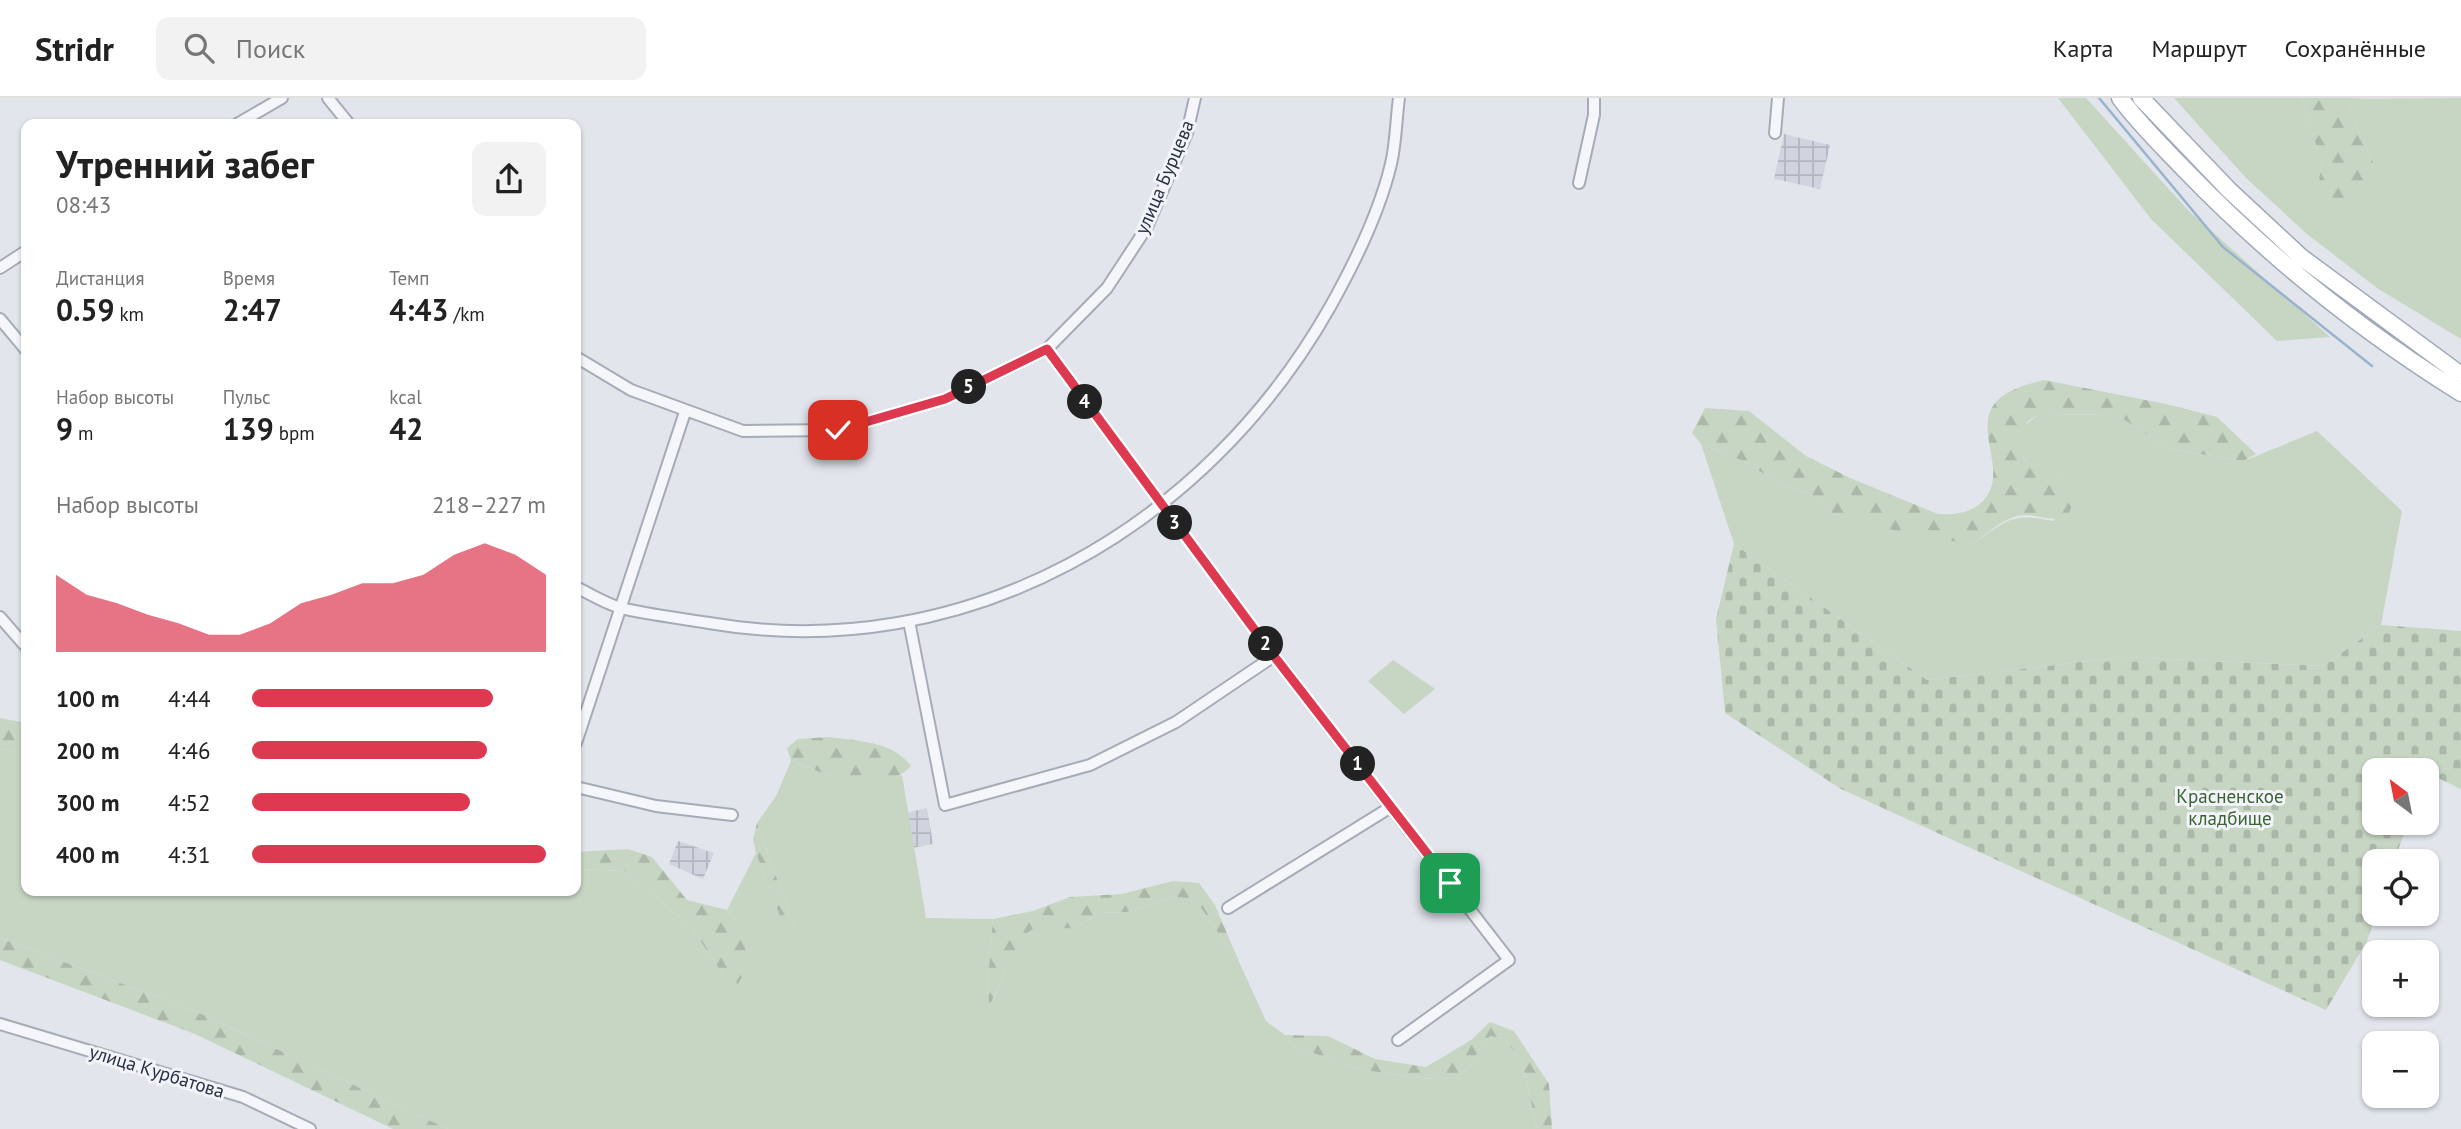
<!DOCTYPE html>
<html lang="ru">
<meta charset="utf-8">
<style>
body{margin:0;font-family:"PT Sans",sans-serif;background:#f2f2f2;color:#222;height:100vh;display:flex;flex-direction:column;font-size:26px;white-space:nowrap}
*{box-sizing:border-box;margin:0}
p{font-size:23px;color:#767676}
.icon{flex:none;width:38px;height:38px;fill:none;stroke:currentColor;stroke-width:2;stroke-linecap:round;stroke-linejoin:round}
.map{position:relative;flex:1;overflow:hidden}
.panel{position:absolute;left:21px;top:21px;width:560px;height:777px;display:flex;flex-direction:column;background:#fff;border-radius:14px;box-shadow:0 2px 5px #0004}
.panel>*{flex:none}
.needle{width:46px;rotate:328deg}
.tools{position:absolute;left:2362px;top:660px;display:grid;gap:14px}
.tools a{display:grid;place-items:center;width:77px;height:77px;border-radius:14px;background:#fff;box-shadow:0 2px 5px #0004;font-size:35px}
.pin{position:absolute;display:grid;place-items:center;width:60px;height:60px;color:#fff;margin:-30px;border-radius:14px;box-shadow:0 4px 10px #0006}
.km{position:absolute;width:35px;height:35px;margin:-18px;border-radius:50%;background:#222;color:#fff;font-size:19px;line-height:35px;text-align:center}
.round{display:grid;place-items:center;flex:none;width:74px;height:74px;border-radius:14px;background:#f2f2f2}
.headline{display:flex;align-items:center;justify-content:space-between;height:119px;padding:0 35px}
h1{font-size:38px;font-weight:600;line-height:52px}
.figures{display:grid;grid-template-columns:repeat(3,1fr);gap:10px;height:119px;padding:7px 35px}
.figures div{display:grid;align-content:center}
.figures b{font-size:30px;font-weight:600}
.figures small{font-size:19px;font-weight:400}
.figures p{font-size:19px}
.chart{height:196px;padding:14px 35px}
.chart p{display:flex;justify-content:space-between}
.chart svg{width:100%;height:126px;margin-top:7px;fill:#dd3a52;opacity:.7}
ul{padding:0 35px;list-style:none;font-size:23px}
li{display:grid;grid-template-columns:112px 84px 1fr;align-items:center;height:52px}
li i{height:18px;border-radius:9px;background:#dd3a52}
header{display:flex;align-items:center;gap:42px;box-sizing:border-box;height:98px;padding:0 35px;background:#fff;border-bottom:2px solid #e0e0e0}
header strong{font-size:33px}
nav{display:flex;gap:38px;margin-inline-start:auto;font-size:24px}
.search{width:490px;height:63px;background:#f2f2f2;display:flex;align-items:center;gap:18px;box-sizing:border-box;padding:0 24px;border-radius:14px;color:#767676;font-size:26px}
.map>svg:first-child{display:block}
.industrial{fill:url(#industrial-grid)}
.green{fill:#c7d6c2}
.forest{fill:url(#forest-firs)}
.cemetery{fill:url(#cemetery-stones)}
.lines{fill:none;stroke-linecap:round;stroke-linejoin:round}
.stream{stroke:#99b3cf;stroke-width:2.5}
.street-casing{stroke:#a6acb7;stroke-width:14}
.primary-casing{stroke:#9fa9b9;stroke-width:19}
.street{stroke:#f5f6f9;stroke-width:10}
.primary{stroke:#fff;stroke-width:16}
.route-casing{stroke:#fff;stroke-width:14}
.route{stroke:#dd3a52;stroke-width:9}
.labels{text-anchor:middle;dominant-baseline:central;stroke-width:6;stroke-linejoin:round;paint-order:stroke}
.street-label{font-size:19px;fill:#283246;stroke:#f2f4f9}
.park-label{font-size:19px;fill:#3c6333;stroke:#f2f4f9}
</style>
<header>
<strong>Stridr</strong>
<div class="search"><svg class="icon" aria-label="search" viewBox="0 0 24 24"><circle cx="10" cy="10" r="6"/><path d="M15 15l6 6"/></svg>Поиск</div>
<nav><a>Карта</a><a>Маршрут</a><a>Сохранённые</a></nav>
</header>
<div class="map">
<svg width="2461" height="1031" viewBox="0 0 2461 1031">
<defs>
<pattern id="industrial-grid" width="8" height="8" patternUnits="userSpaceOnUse" patternTransform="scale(1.75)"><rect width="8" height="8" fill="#cfd4de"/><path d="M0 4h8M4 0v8" fill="none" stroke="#b2b6c0"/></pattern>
<pattern id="forest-firs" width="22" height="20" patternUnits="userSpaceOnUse" patternTransform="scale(1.75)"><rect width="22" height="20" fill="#c7d6c2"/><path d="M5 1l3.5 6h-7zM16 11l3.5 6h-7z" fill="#abb8a8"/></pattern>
<pattern id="cemetery-stones" width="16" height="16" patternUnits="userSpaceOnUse" patternTransform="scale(1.75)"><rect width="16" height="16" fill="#c7d6c2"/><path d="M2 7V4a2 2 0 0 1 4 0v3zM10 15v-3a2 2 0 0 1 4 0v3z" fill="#abb8a8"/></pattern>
</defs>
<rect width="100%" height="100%" fill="#e2e5ec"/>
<path class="industrial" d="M 1784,36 L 1830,47 L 1820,91 L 1774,81 Z
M 927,710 L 933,746 L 912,750 L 905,715 Z
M 678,743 L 714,755 L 703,781 L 669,766 Z"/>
<path class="green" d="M 2058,0 L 2086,0 L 2187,111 L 2330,239 L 2277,243 L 2151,121 Z
M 2174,0 L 2301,0 L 2322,65 L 2319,80 L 2364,108 L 2373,64 L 2350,15 L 2351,1 L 2461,0 L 2461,241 L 2377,190 L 2307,136 L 2246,80 Z
M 2042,316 L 2117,317 L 2168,351 L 2244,363 L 2317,333 L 2402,413 L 2381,527 L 2323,568 L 2123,559 L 1927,582 L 1734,446 L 1701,346 L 1741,362 L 1781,386 L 1811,396 L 1833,416 L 1972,446 C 2008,422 2010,414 2054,423 L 2062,380 C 2052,375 2031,369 2023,359 C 2009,341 2025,323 2042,316 Z
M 1393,562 L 1435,591 L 1404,616 L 1368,583 Z
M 0,651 L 26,654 L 26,793 L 576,793 L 576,771 L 625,773 L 692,830 L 725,880 L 735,822 L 727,812 L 756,755 L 789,841 L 794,829 L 757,725 L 776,698 L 791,663 C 832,678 858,693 902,677 L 926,820 L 993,821 L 987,892 L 991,906 L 1020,839 L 1034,830 L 1075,830 L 1098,815 L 1127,814 L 1171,799 L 1185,800 L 1199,807 L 1240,866 L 1266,923 L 1285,937 L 1297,952 C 1314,952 1322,960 1337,965 C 1356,972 1440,986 1456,979 C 1472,973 1477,949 1490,938 L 1504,941 L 1522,963 L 1537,1031 L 448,1031 L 195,913 L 0,840 Z"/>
<path class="forest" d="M 2301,0 L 2368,0 L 2351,1 L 2350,15 L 2373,64 L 2365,108 L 2334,104 L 2324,93 L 2319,80 L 2322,65 Z
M 2044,282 L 2166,306 L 2217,319 L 2256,356 L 2244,363 L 2168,351 L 2117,317 L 2042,316 L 2029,322 L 2020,335 L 2018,349 L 2024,361 L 2062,380 L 2073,404 L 2068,418 C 2051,425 2042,417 2025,417 C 2006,417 1987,436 1972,446 L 1911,437 L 1833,416 L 1811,396 L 1781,386 L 1741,362 L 1701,346 L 1692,335 L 1705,310 L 1749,313 L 1806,358 L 1850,380 L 1938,416 C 1955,417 1971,415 1983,403 C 2011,374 1969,328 1999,301 C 2011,290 2030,286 2044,282 Z
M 0,620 L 26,625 L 26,654 L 0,651 Z
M 828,639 C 857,643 893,643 911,668 C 877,703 828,676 791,663 L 787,650 L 798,641 Z
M 757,725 L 794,829 L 789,842 L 756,755 L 753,741 Z
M 628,751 L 652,759 L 687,802 L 727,812 L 735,822 L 745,848 L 745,874 L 738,886 L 725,880 L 692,830 L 625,773 L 576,771 L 576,754 Z
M 1173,783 L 1199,785 L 1215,807 L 1240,866 L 1199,807 L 1185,800 L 1171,799 L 1127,814 L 1098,815 L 1075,830 L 1033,831 L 1020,840 L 990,907 L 987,892 L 993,821 L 1033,813 L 1070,799 L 1122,796 Z
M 0,840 L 195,913 L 448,1031 L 393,1031 L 195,936 L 0,862 Z
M 1490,924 L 1514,933 L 1549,986 L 1552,1031 L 1537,1031 L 1522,963 L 1504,941 L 1490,938 C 1477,949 1472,973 1456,979 C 1440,986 1356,972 1337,965 C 1322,960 1314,952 1297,952 L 1285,937 L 1328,938 L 1375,961 L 1426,969 L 1471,942 Z"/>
<path class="cemetery" d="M 1734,446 L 1927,582 L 2123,559 L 2323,568 L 2381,527 L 2461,533 L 2461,691 L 2436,679 L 2427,685 L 2427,672 L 2375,672 L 2375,724 L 2408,725 L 2394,763 L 2375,763 L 2376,816 L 2367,843 L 2326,912 L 1841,691 L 1725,615 L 1716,521 Z"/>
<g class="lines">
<path class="stream" d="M 2099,0 L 2223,149 L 2372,268"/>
<defs>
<path id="street" d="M 328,0 L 349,26
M 237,26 L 282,0
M 1775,35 L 1778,0
M 1579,85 L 1594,17 L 1594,0
M 0,170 L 26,153
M 0,221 L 26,252
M 1047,251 L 1274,558 L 1509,862 L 1398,942
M 576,259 L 631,292 L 743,333 L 838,332 L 945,301 L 1047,251 L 1107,190 L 1147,129 L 1187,35 L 1195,0
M 576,489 C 590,496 606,506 621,510 C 650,517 680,520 709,525 C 965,569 1205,430 1330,209 C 1353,168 1380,112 1391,66 C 1396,45 1396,22 1399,0
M 0,519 L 26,549
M 909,523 L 945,707 L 1090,667 L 1176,624 L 1274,558
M 576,645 L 685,314
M 576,689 L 656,708 L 732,717
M 1228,810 L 1391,709
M 0,926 L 243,999 L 310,1031"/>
<path id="primary" d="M 2120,0 C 2139,26 2162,48 2184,71 C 2267,157 2360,232 2461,295
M 2141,0 L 2229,92 L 2301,159 L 2461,277"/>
</defs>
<use href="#street" class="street-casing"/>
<use href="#primary" class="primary-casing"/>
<use href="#street" class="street"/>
<use href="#primary" class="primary"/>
</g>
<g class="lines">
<defs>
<path id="route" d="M 838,332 L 945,301 L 1047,251 L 1274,558 L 1450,785"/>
</defs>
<use href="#route" class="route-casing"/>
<use href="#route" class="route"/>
</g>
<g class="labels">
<g class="street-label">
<text transform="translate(1164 79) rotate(-67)">улица Бурцева</text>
<text transform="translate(157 973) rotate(17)">улица Курбатова</text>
</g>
<g class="park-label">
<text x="2230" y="698">Красненское<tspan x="2230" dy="22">кладбище</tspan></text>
</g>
</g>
</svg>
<div class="tools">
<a><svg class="needle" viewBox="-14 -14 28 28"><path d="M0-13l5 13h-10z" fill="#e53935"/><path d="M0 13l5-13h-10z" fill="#767676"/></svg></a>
<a><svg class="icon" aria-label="locate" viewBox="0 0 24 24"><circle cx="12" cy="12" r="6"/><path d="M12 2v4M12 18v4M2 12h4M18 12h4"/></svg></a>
<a>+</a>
<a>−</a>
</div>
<div class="pin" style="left:1450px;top:785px;background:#1e9e55"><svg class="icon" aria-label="arrive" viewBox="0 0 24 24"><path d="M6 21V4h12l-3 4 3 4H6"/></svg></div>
<div class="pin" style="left:838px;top:332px;background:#d93025"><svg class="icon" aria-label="check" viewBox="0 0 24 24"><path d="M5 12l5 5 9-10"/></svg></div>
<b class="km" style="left:1358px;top:666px">1</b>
<b class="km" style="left:1266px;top:546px">2</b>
<b class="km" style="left:1175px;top:425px">3</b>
<b class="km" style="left:1085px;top:304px">4</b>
<b class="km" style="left:969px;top:289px">5</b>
<section class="panel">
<div class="headline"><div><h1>Утренний забег</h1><p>08:43</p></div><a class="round"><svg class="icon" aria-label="share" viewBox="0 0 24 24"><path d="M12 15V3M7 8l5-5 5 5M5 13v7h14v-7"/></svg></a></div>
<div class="figures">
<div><p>Дистанция</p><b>0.59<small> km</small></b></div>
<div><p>Время</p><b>2:47</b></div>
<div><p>Темп</p><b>4:43<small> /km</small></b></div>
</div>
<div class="figures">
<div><p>Набор высоты</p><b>9<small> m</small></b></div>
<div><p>Пульс</p><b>139<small> bpm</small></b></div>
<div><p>kcal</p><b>42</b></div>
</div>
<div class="chart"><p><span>Набор высоты</span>218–227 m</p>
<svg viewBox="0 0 160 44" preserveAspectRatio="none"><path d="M0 44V17L10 24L20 27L30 31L40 34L50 38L60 38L70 34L80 27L90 24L100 20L110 20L120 17L130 10L140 6L150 10L160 17V44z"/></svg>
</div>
<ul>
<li><b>100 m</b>4:44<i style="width:82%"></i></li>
<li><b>200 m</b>4:46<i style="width:80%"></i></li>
<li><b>300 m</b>4:52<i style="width:74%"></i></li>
<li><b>400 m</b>4:31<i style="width:100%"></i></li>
</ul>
</section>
</div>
